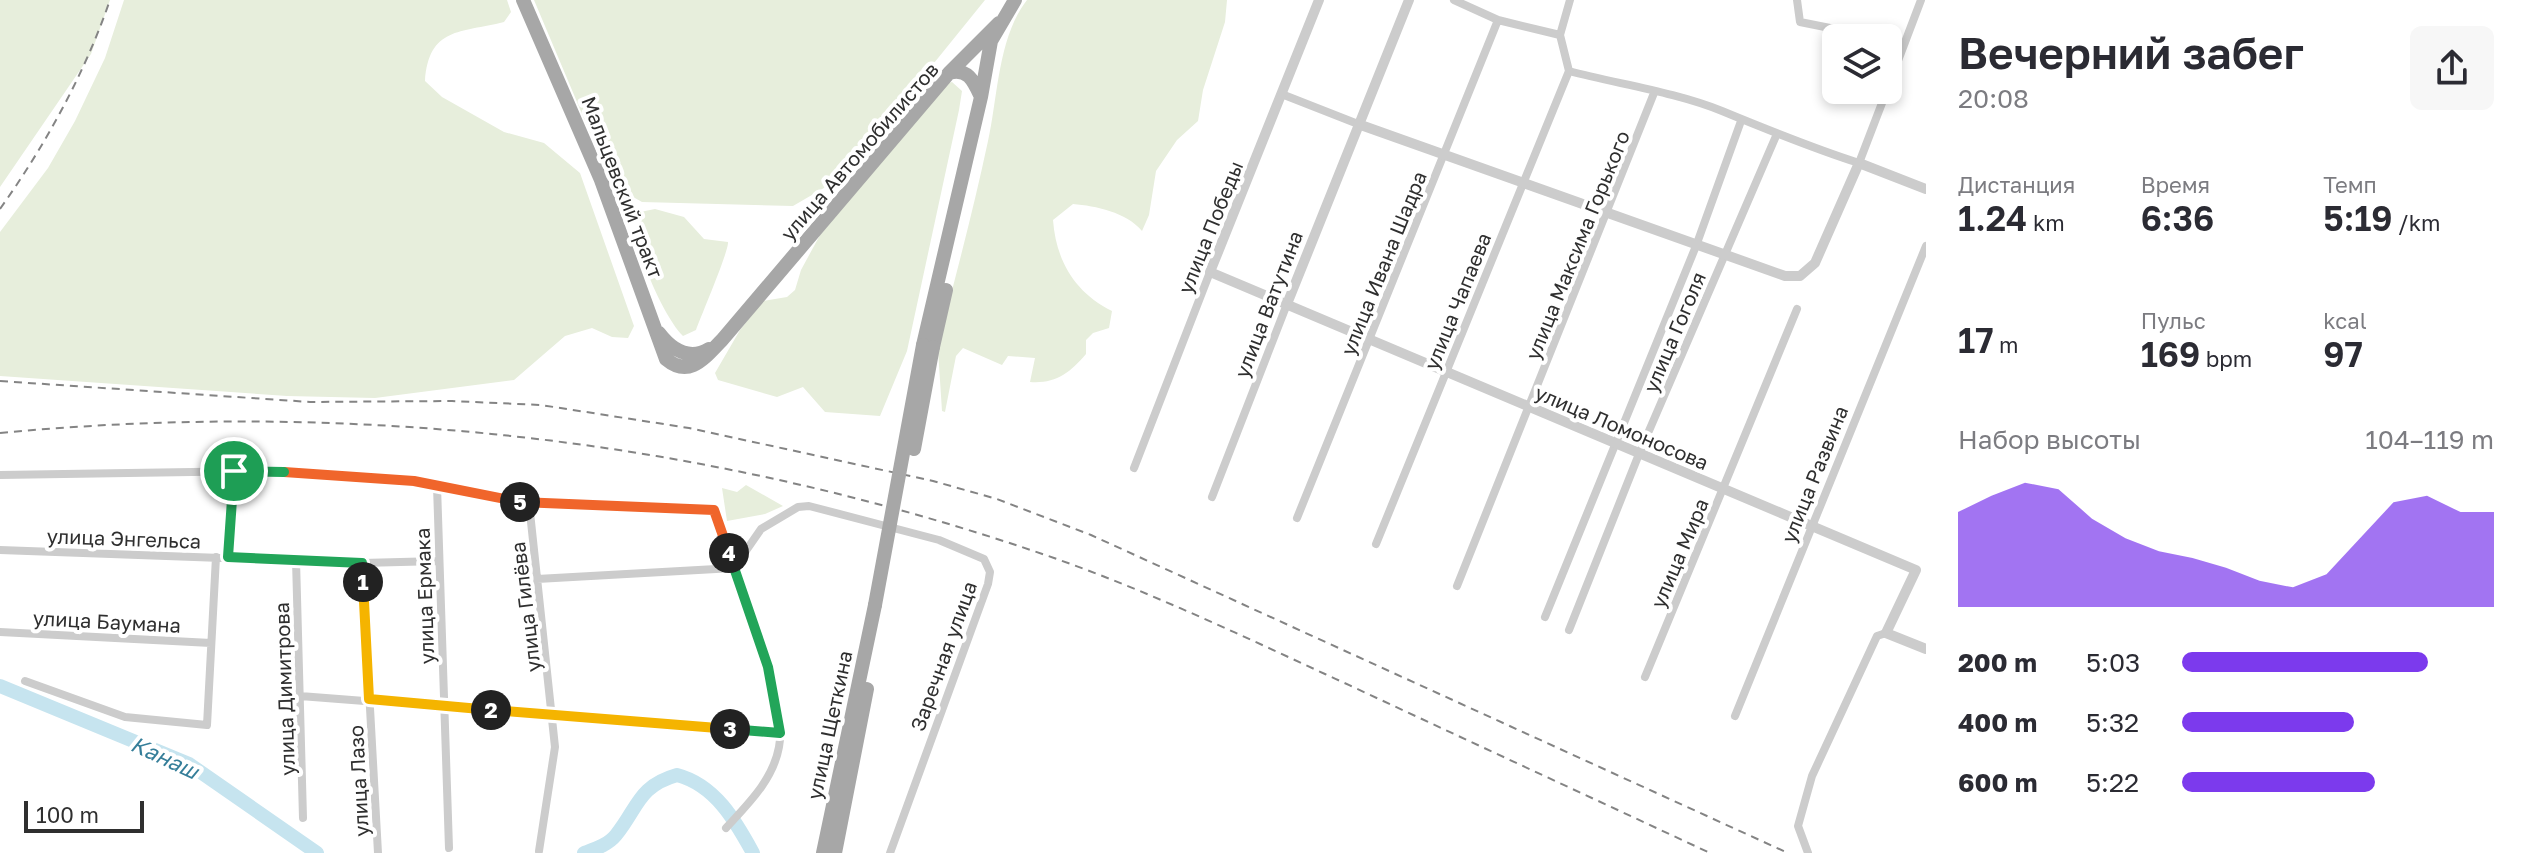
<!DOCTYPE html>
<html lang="ru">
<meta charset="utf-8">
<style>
body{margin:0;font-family:"Golos Text",sans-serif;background:#f7f7f7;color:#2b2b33;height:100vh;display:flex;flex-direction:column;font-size:30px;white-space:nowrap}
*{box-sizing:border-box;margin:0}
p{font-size:26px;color:#7c7c81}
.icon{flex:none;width:44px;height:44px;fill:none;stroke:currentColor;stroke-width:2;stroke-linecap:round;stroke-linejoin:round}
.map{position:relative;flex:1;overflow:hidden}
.drawer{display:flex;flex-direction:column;background:#fff;width:600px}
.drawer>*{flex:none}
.controls{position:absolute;left:1822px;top:24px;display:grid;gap:16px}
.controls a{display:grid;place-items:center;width:80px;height:80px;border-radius:12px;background:#fff;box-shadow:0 4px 12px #0003;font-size:40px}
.scale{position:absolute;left:24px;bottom:20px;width:120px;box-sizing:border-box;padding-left:8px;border:4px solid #2f2f2f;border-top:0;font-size:22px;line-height:28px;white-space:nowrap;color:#2f2f2f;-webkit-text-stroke:6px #fff;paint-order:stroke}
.pin{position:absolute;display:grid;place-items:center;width:68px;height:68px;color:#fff;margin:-34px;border:4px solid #fff;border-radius:50%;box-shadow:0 2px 8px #0007}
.km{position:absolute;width:40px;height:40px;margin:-20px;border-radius:50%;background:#222;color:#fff;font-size:22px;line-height:40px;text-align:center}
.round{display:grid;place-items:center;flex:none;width:84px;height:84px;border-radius:12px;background:#f7f7f7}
.overview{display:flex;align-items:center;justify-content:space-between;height:136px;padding:0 32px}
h1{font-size:44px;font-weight:600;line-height:60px}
.metrics{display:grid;grid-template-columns:repeat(3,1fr);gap:12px;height:136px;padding:8px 32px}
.metrics div{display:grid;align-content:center}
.metrics b{font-size:34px;font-weight:600}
.metrics small{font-size:22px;font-weight:400}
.metrics p{font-size:22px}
.chart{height:224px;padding:16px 32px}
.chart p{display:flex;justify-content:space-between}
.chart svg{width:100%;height:144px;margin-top:8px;fill:#7c3aed;opacity:.7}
ul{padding:0 32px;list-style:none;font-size:26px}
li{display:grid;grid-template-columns:128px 96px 1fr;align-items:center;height:60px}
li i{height:20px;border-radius:10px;background:#7c3aed}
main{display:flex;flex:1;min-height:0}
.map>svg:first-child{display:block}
.green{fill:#e7eedc}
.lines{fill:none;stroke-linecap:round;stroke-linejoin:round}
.river{stroke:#c6e4ef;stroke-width:14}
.minor{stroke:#ccc;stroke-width:8}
.tertiary{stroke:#ccc;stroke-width:10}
.primary{stroke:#a7a7a7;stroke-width:14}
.rail{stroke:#848484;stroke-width:2;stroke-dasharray:8 6;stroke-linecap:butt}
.primary-bridge{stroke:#a7a7a7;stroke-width:14}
.split-1-casing{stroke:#fff;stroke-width:16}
.split-2-casing{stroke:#fff;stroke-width:16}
.split-3-casing{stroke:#fff;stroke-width:16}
.split-4-casing{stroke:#fff;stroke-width:16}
.split-5-casing{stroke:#fff;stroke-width:16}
.split-6-casing{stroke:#fff;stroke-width:16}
.split-7-casing{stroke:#fff;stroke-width:16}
.split-1{stroke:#22a559;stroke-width:10}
.split-2{stroke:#f5b400;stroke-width:10}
.split-3{stroke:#f5b400;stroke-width:10}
.split-4{stroke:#22a559;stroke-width:10}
.split-5{stroke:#f0652b;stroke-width:10}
.split-6{stroke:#f0652b;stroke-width:10}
.split-7{stroke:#22a559;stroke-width:10}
.labels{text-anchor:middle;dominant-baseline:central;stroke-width:8;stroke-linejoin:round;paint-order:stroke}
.street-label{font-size:20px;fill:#2f2f2f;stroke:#fff}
.water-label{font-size:22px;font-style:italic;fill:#357e99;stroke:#fff}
</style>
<main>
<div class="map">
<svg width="1926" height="853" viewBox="0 0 1926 853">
<rect width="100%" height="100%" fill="#fff"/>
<path class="green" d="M 0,0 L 110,0 L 91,54 L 0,187 Z
M 124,0 L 507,0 L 511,12 L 504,22 C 460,33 429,27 425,81 L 442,97 L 504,132 L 544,143 L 580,173 L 634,326 L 628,338 L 612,337 L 592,328 L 565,336 L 514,380 L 375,398 L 287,396 L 0,376 L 0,232 L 48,168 L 75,121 L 105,58 Z
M 534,0 L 985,0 L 841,178 L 793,206 L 642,202 L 612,185 Z
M 1027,0 L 1227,0 L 1225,22 L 1203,90 L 1198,121 L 1177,140 L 1156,171 L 1149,215 L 1142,231 C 1126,212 1096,206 1073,204 L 1053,220 C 1056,260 1074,292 1112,311 L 1109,328 L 1093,333 L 1086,340 L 1086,354 C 1070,373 1055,384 1030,382 L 1035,358 L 1008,356 L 1002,365 L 963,348 L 956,356 L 945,412 L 942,411 L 938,350 L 943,325 C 959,264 975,202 988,141 C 998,96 998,37 1027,0 Z
M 952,82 L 962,91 L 959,110 L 907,351 L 880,416 L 825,412 L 803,387 L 777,397 L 718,380 L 715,373 L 740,330 L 763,301 L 787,297 L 795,290 L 801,270 L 820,235 L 945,84 Z
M 655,209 L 684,217 L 704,239 L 728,242 C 729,251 701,316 696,330 L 683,336 C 664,318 625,234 640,212 Z
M 746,485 L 783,506 L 765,514 L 727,521 L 722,488 L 737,492 Z"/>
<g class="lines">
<path class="river" d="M 0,686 L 189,764 L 317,853
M 584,853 C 595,849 608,845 616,835 C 638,808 638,786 677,775 C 715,785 735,820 753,853"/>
<path class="minor" d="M 1454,0 L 1498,20 L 1560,35 L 1569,71
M 1797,0 L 1800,22 L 1840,30 L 1847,38
M 1560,35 L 1570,0
M 1569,71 C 1618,84 1675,92 1722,111 C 1768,130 1812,148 1859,163 L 1887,90
M 1888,87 L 1921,0
M 1284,95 L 1358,124
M 1134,468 L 1210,272
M 0,475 L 262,471 L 414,481 L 529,503 L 714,510 C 732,562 789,698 779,747 C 773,780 748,804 726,828
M 437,486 L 449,848
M 1212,497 L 1287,304
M 529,503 L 555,747 L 539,851
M 1297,518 L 1498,20
M 1376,544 L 1569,71
M 0,550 L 362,563 L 439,561
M 228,557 L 234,471
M 296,560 L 303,818
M 362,563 L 378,853
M 537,579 L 734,568 L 761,529 L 798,507 L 809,506 L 939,540 L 984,559 L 990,572 L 988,584 L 890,853
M 1457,586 L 1654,93
M 1545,617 L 1696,246 L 1741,121
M 1569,630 L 1639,454 L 1776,136
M 0,632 L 211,643
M 1645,677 L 1797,309
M 25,681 L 125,717 L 207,725 L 216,557
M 300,696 L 780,733
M 1735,716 L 1926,246
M 1808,853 L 1798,826 L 1812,776 L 1877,636 L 1886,633"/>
<path class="tertiary" d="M 1319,0 L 1210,272 L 1916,570
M 1358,124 L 1785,276 L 1800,276 L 1815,263 L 1859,163 L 1926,189
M 1287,304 L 1409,0
M 1916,570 L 1886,633 L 1926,649"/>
<path class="primary" d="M 523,0 L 601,180 L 666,359 C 690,379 705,357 722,340 L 949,73 L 999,23
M 949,73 C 968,67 974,82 981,97
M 659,333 C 672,350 689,361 709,349
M 923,345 L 981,97 L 991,41 L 1015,0
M 933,347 L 946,290
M 823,853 L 875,605
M 835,853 L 867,689"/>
<path class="rail" d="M 0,209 C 46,144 84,75 110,0
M 0,381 L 310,402 L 452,401 L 541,405 L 689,428 L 933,481 L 997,499 L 1091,535 L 1788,853
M 0,433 C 356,399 715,440 1054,558 C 1156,594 1253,641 1351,686 C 1471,742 1590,797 1710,853"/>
<path class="primary-bridge" d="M 914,449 L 933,347
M 875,605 L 923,345"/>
</g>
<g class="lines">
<defs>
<path id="split-1" d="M 234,471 L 228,557 L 362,563 L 363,582"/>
<path id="split-2" d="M 363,582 L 369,699 L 491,710"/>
<path id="split-3" d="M 491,710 L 730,729"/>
<path id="split-4" d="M 729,553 L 768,667 L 780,733 L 730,729"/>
<path id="split-5" d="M 520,502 L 714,510 L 729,553"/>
<path id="split-6" d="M 284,472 L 414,481 L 520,502"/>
<path id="split-7" d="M 234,471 L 284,472"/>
</defs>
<use href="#split-1" class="split-1-casing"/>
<use href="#split-2" class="split-2-casing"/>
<use href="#split-3" class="split-3-casing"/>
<use href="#split-4" class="split-4-casing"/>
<use href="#split-5" class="split-5-casing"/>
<use href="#split-6" class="split-6-casing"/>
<use href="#split-7" class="split-7-casing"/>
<use href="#split-1" class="split-1"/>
<use href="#split-2" class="split-2"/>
<use href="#split-3" class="split-3"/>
<use href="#split-4" class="split-4"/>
<use href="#split-5" class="split-5"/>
<use href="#split-6" class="split-6"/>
<use href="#split-7" class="split-7"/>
</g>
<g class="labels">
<g class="street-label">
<text transform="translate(859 151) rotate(-49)">улица Автомобилистов</text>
<text transform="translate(623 187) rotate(69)">Мальцевский тракт</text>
<text transform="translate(1210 227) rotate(-68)">улица Победы</text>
<text transform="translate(1577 245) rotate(-68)">улица Максима Горького</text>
<text transform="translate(1383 263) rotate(-68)">улица Ивана Шадра</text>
<text transform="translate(1457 301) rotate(-68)">улица Чапаева</text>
<text transform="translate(1268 304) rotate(-69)">улица Ватутина</text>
<text transform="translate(1674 332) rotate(-67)">улица Гоголя</text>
<text transform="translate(1622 427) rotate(23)">улица Ломоносова</text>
<text transform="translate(1814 474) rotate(-68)">улица Развина</text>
<text transform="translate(124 538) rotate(2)">улица Энгельса</text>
<text transform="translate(1679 553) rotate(-67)">улица Мира</text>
<text transform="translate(424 596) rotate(-92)">улица Ермака</text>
<text transform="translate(525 607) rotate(-97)">улица Гилёва</text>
<text transform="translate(107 621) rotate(3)">улица Баумана</text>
<text transform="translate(943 656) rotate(-70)">Заречная улица</text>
<text transform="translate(284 689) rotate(-92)">улица Димитрова</text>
<text transform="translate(829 725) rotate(-78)">улица Щеткина</text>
<text transform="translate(358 781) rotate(-93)">улица Лазо</text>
</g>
<g class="water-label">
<text transform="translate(165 757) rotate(25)">Канаш</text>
</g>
</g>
</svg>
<div class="controls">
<a><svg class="icon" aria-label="layers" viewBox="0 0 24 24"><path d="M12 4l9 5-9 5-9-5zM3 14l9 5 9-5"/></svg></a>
</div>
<div class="scale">100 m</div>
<div class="pin" style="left:234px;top:471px;background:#1e9e55"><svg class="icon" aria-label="arrive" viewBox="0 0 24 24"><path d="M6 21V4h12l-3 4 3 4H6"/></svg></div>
<b class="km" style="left:363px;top:582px">1</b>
<b class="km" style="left:491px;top:710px">2</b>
<b class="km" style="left:730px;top:729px">3</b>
<b class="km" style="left:729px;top:553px">4</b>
<b class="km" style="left:520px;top:502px">5</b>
</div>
<section class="drawer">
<div class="overview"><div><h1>Вечерний забег</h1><p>20:08</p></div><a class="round"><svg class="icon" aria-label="share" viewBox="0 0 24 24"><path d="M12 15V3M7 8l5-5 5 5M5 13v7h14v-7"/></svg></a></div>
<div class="metrics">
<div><p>Дистанция</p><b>1.24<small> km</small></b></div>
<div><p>Время</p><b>6:36</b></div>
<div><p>Темп</p><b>5:19<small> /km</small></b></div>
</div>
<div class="metrics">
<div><b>17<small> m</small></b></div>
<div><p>Пульс</p><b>169<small> bpm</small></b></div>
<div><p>kcal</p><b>97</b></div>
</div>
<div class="chart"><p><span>Набор высоты</span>104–119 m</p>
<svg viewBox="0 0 160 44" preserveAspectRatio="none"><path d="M0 44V15L10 10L20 6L30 8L40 17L50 23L60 27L70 29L80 32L90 36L100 38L110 34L120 23L130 12L140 10L150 15L160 15V44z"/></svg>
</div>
<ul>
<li><b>200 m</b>5:03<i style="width:79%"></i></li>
<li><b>400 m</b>5:32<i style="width:55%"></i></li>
<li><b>600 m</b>5:22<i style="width:62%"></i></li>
</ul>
</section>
</main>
